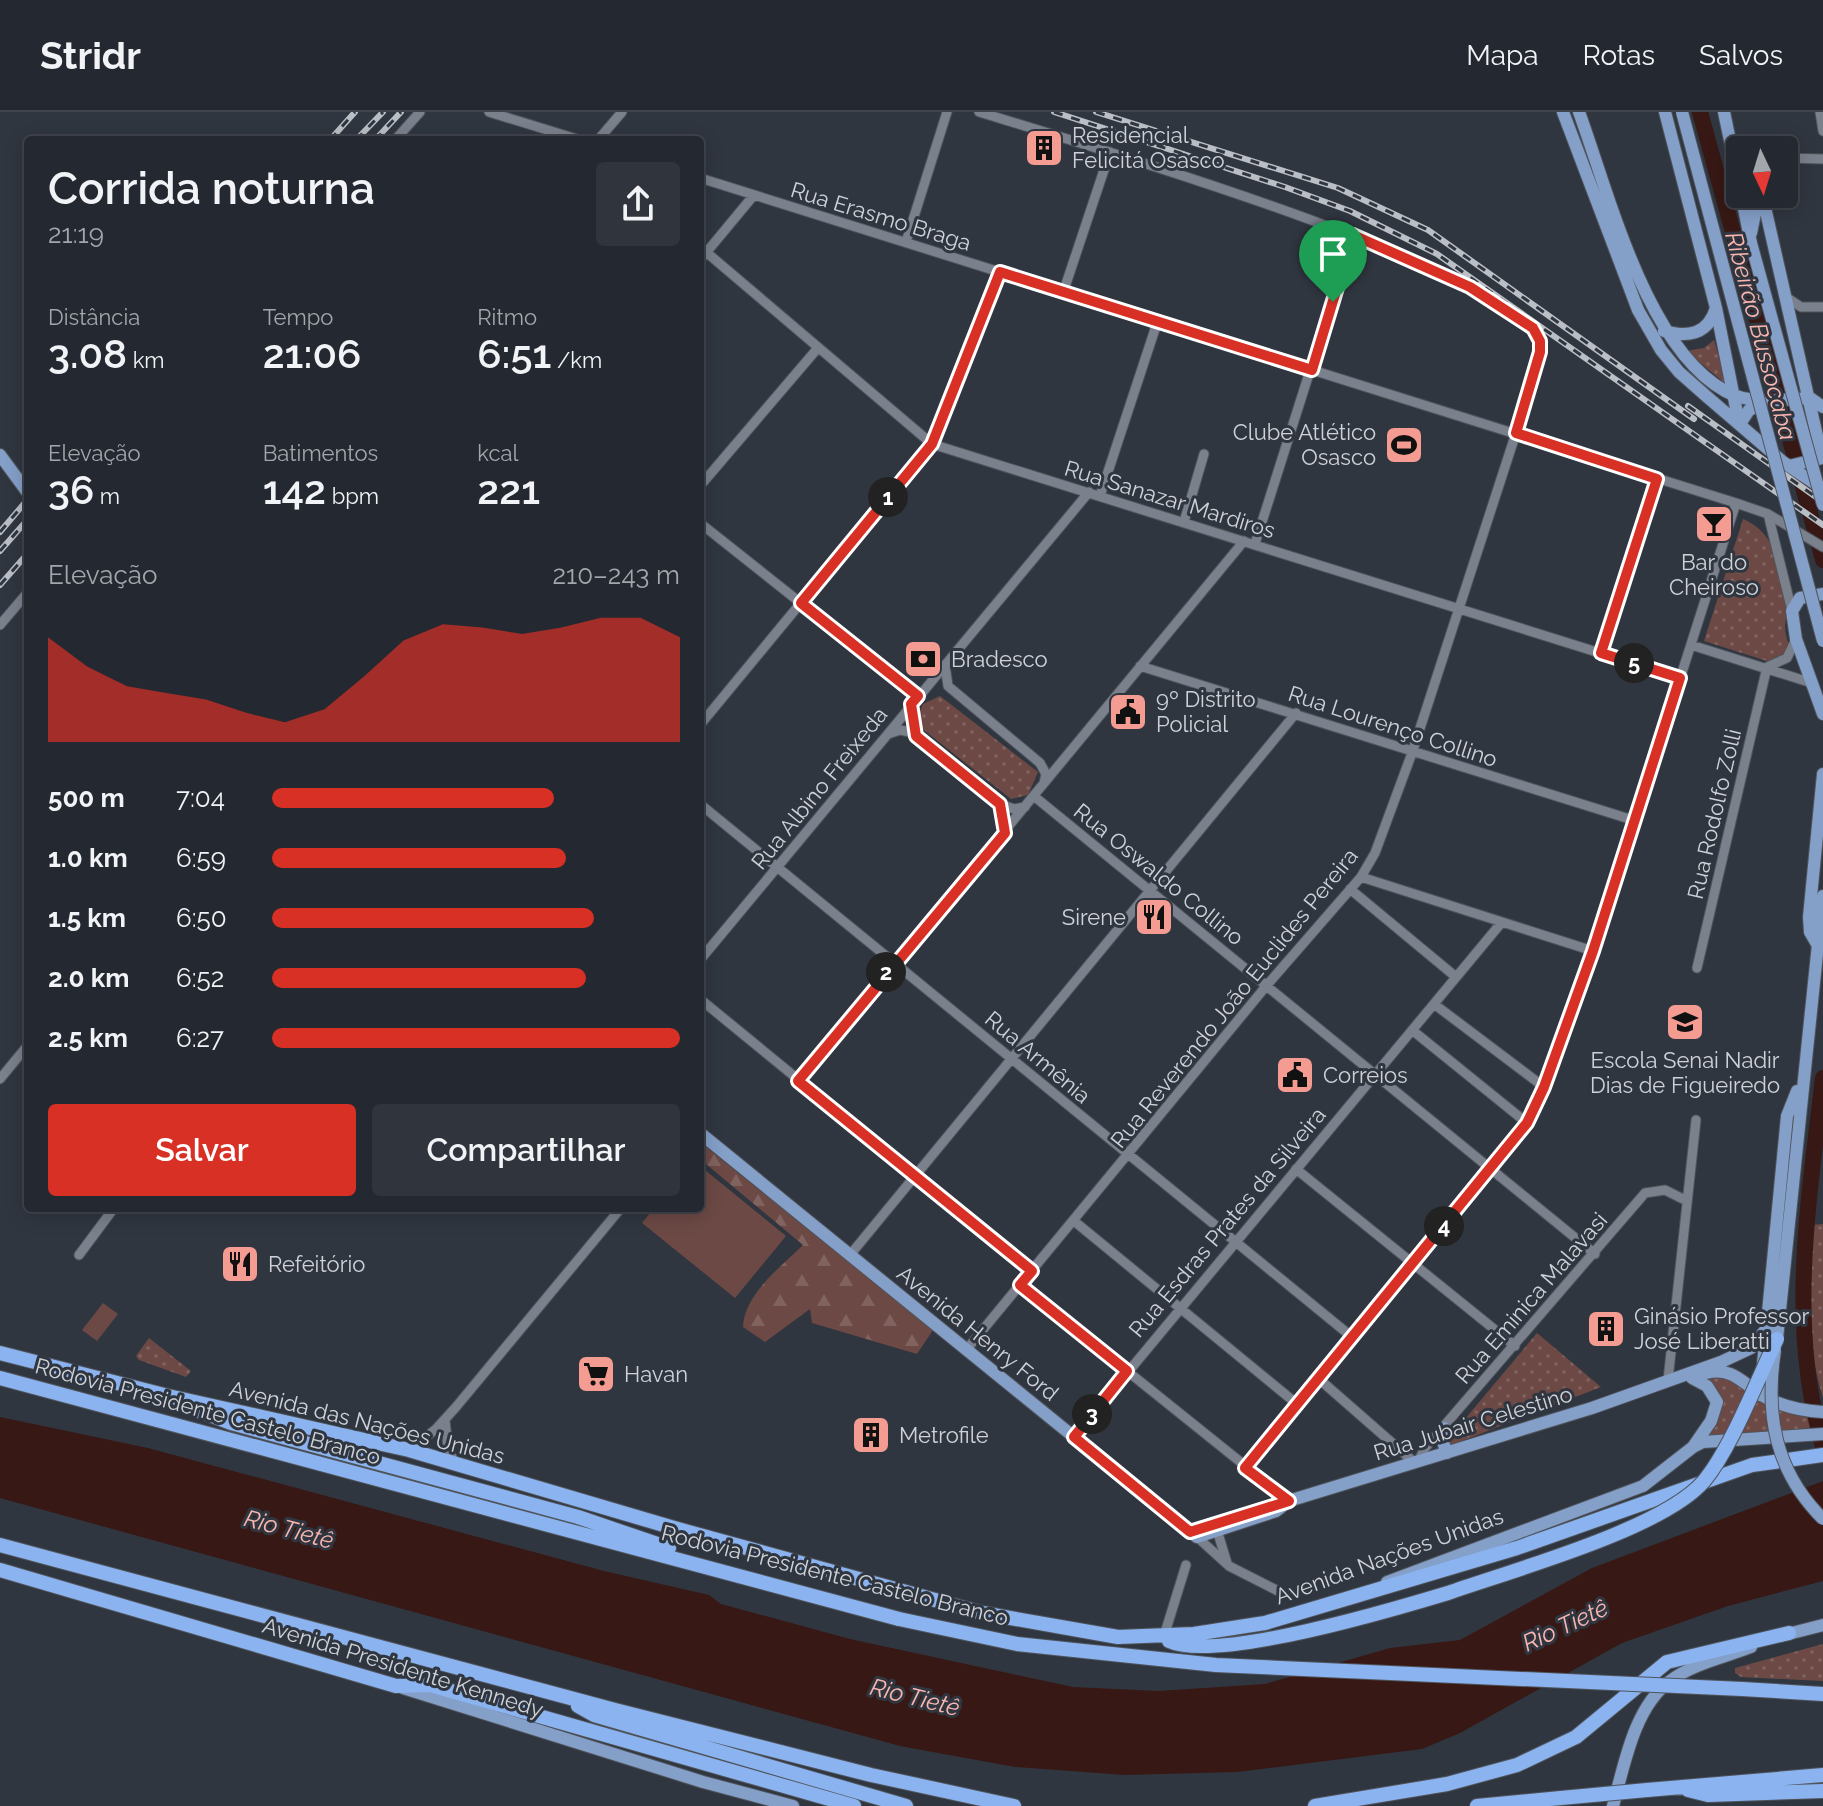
<!DOCTYPE html>
<html lang="pt">
<meta charset="utf-8">
<style>
body{margin:0;font-family:Raleway,sans-serif;background:#30343c;color:#f1f3f6;height:100vh;display:flex;flex-direction:column;font-size:30px;white-space:nowrap}
*{box-sizing:border-box;margin:0}
p{font-size:26px;color:#a3a6ab}
.icon{flex:none;width:44px;height:44px;fill:none;stroke:currentColor;stroke-width:2;stroke-linecap:round;stroke-linejoin:round}
.map{position:relative;flex:1;overflow:hidden}
.details{position:absolute;left:24px;top:24px;width:680px;height:1076px;display:flex;flex-direction:column;background:#242830;border-radius:8px;box-shadow:0 4px 20px #0003,0 0 0 2px #41444c}
.details>*{flex:none}
.needle{width:52px;rotate:176deg}
.buttons{position:absolute;left:1726px;top:24px;display:grid;gap:16px}
.buttons a{display:grid;place-items:center;width:72px;height:72px;border-radius:8px;background:#242830;box-shadow:0 4px 20px #0003,0 0 0 2px #41444c;font-size:40px}
.pin{position:absolute;display:grid;place-items:center;width:68px;height:68px;color:#fff;margin:-82px -34px;border-radius:50% 50% 50% 0;rotate:-45deg;box-shadow:0 0 8px #0007}
.pin .icon{rotate:45deg}
.km{position:absolute;width:40px;height:40px;margin:-20px;border-radius:50%;background:#222;color:#fff;font-size:22px;line-height:40px;text-align:center}
.round{display:grid;place-items:center;flex:none;width:84px;height:84px;border-radius:8px;background:#30343c}
.overview{display:flex;align-items:center;justify-content:space-between;height:136px;padding:0 24px}
h1{font-size:44px;font-weight:600;line-height:60px}
.figures{display:grid;grid-template-columns:repeat(3,1fr);gap:12px;height:136px;padding:8px 24px}
.figures div{display:grid;align-content:center}
.figures b{font-size:40px;font-weight:600}
.figures small{font-size:22px;font-weight:400}
.figures p{font-size:22px}
.chart{height:224px;padding:16px 24px}
.chart p{display:flex;justify-content:space-between}
.chart svg{width:100%;height:144px;margin-top:8px;fill:#d93025;opacity:.7}
.button{display:flex;gap:16px;margin-top:auto;padding:16px 24px}
.button a{flex:1;height:92px;border-radius:8px;background:#d93025;color:#fff;font-size:32px;font-weight:600;line-height:92px;text-align:center}
.button a+a{background:#30343c;color:#f1f3f6}
ul{padding:0 24px;list-style:none;font-size:26px}
li{display:grid;grid-template-columns:128px 96px 1fr;align-items:center;height:60px}
li i{height:20px;border-radius:10px;background:#d93025}
header{display:flex;align-items:center;gap:48px;box-sizing:border-box;height:112px;padding:0 40px;background:#242830;border-bottom:2px solid #41444c}
header strong{font-size:38px}
nav{display:flex;gap:44px;margin-inline-start:auto;font-size:28px}
.map>svg:first-child{display:block}
.grass{fill:url(#grass-dots)}
.forest{fill:url(#forest-firs)}
.garden{fill:#6c4945}
.water{fill:#371814}
.lines{fill:none;stroke-linecap:round;stroke-linejoin:round}
.river{stroke:#371814;stroke-width:16}
.minor-casing{stroke:#4f545b;stroke-width:11}
.major-casing{stroke:#4f545b;stroke-width:14}
.highway-casing{stroke:#4f545b;stroke-width:16}
.minor{stroke:#7a818c;stroke-width:9}
.major{stroke:#849fc8;stroke-width:12}
.highway{stroke:#8bb3f0;stroke-width:14}
.rail-casing{stroke:#babec5;stroke-width:6}
.rail{stroke:#303640;stroke-width:3;stroke-dasharray:9;stroke-linecap:butt}
.major-bridge-casing{stroke:#4f545b;stroke-width:14;stroke-linecap:butt}
.highway-bridge-casing{stroke:#4f545b;stroke-width:16;stroke-linecap:butt}
.major-bridge{stroke:#849fc8;stroke-width:12}
.highway-bridge{stroke:#8bb3f0;stroke-width:14}
.route-casing{stroke:#fff;stroke-width:16}
.route{stroke:#d93025;stroke-width:10}
.labels{text-anchor:middle;dominant-baseline:central;stroke-width:6;stroke-linejoin:round;paint-order:stroke}
.poi-label{font-size:22px;fill:#ced2d8;stroke:#303640;text-anchor:start}
.street-label{font-size:22px;fill:#ced2d8;stroke:#303640}
.water-label{font-size:24px;font-style:italic;fill:#fab6ae;stroke:#303640}
</style>
<header>
<strong>Stridr</strong>
<nav><a>Mapa</a><a>Rotas</a><a>Salvos</a></nav>
</header>
<div class="map">
<svg width="1823" height="1694" viewBox="0 0 1823 1694">
<defs>
<pattern id="grass-dots" width="8" height="8" patternUnits="userSpaceOnUse" patternTransform="scale(2)"><rect width="8" height="8" fill="#6c4945"/><path d="M2 2h.1M6 6h.1" fill="none" stroke="#80625f" stroke-width="1.8" stroke-linecap="round"/></pattern>
<pattern id="forest-firs" width="22" height="20" patternUnits="userSpaceOnUse" patternTransform="scale(2)"><rect width="22" height="20" fill="#6c4945"/><path d="M5 1l3.5 6h-7zM16 11l3.5 6h-7z" fill="#80625f"/></pattern>
</defs>
<rect width="100%" height="100%" fill="#303640"/>
<path class="grass" d="M 1714,228 L 1727,273 L 1686,239 L 1704,236 Z
M 1743,407 C 1775,420 1784,458 1787,491 C 1788,509 1781,512 1789,533 L 1785,543 L 1770,550 L 1704,529 Z
M 940,584 L 1038,660 L 1028,683 L 1011,687 L 920,615 L 918,605 L 923,592 Z
M 1823,1112 L 1823,1286 C 1805,1226 1806,1175 1811,1113 Z
M 1537,1221 L 1601,1275 L 1449,1334 L 1449,1326 Z
M 149,1226 L 191,1259 L 186,1265 L 139,1248 L 136,1244 Z
M 1725,1259 L 1760,1283 L 1823,1300 L 1823,1322 L 1703,1330 L 1716,1298 L 1702,1270 Z
M 1823,1532 L 1823,1569 L 1741,1565 L 1735,1561 L 1735,1556 Z"/>
<path class="forest" d="M 700,1030 L 933,1218 L 917,1242 L 812,1211 L 810,1197 L 765,1230 L 743,1215 C 744,1182 782,1154 803,1133 L 700,1047 Z"/>
<path class="garden" d="M 700,1054 L 786,1124 L 735,1186 L 642,1111 L 654,1096 L 700,1096 Z
M 103,1191 L 118,1202 L 97,1229 L 82,1218 Z"/>
<path class="water" d="M 0,1305 L 148,1336 L 604,1459 L 709,1483 L 721,1492 L 850,1527 L 1073,1575 L 1158,1579 L 1265,1572 L 1390,1536 L 1460,1528 L 1592,1456 L 1823,1369 L 1823,1469 L 1728,1494 L 1622,1531 L 1460,1621 L 1422,1637 L 1237,1660 L 1125,1663 L 1015,1655 L 900,1634 L 0,1386 Z"/>
<g class="lines">
<path class="river" d="M 1700,0 L 1823,448
M 1823,966 C 1809,1088 1787,1213 1823,1334"/>
<defs>
<path id="minor" d="M 489,0 L 580,28
M 1820,0 L 1823,19
M 395,28 L 420,0
M 598,28 L 622,0
M 1784,46 L 1823,47
M 700,66 L 1736,391 L 1768,402 L 1823,435
M 906,130 L 947,0
M 706,140 L 932,332 L 1680,566
M 700,148 L 754,83
M 1063,181 L 1110,40
M 1786,185 L 1801,195 L 1823,195
M 700,374 L 817,237
M 1100,384 L 1157,211
M 1768,402 L 1792,499
M 1184,410 L 1204,342
M 700,411 L 918,584
M 1255,432 L 1353,123
M 0,513 L 28,480
M 1691,533 L 1812,571
M 1601,541 L 1657,367
M 945,553 L 948,574 L 1040,651 L 1046,662 L 1044,671
M 1140,554 L 1636,709
M 1767,555 L 1787,546 L 1796,527
M 911,592 L 916,624
M 700,613 L 932,332 L 1000,160
M 888,622 L 900,618 L 910,620 L 1000,692 L 1014,697 L 1025,695
M 1035,685 L 1595,1142
M 700,692 L 1352,1225
M 1361,765 L 1593,839
M 1350,777 L 1456,865
M 700,848 L 1089,380
M 1697,856 L 1767,555
M 700,887 L 1032,1159
M 1434,892 L 1544,975
M 1412,918 L 1527,1011
M 0,967 L 28,933
M 798,969 L 1244,429
M 1296,1057 L 1515,1234
M 1074,1109 L 1297,1292
M 79,1143 L 114,1096
M 850,1143 L 1296,601
M 1020,1173 L 1289,1389
M 967,1237 L 1267,873 L 1361,765 L 1375,741 L 1412,641 L 1516,321 L 1540,229 C 1510,156 1070,28 979,0
M 1319,1267 L 1415,1351
M 1668,1268 L 1696,1008
M 445,1308 L 448,1336 L 455,1352
M 1074,1325 L 1502,810
M 409,1338 L 436,1317 L 456,1295 L 621,1096
M 1418,1350 L 1425,1336 L 1645,1081 L 1665,1078 L 1687,1089
M 1245,1356 L 1527,1011 L 1544,975 L 1600,818 L 1736,391
M 1217,1418 L 1227,1451
M 1197,1425 L 1229,1454 L 1284,1482
M 1164,1524 L 1186,1453"/>
<path id="major" d="M 1563,0 L 1638,198 L 1661,238 L 1679,260 L 1705,283 L 1783,350 L 1823,377
M 1579,0 C 1609,82 1646,235 1725,279 C 1749,293 1782,288 1810,286
M 1665,0 L 1716,196 L 1739,311
M 1724,0 L 1740,76
M 1741,82 L 1751,131
M 1762,82 L 1822,346 L 1789,354
M 1751,121 L 1759,82
M 1664,219 C 1689,226 1708,222 1716,196
M 1810,286 L 1823,295
M 1740,312 L 1749,298 L 1768,289
M 0,343 L 28,381
M 1823,482 L 1800,486 L 1792,499 L 1796,527 L 1823,602
M 1817,832 L 1810,820 L 1809,805 L 1823,662
M 700,1021 L 1197,1425 L 1276,1399 L 1289,1389
M 1777,1227 L 1823,784
M 1706,1261 C 1737,1253 1747,1279 1773,1289 C 1789,1296 1806,1299 1823,1300
M 1692,1266 L 1707,1274 L 1717,1290 L 1711,1309 L 1693,1335
M 1760,1283 L 1787,1004 L 1797,979
M 1444,1316 L 1441,1325 L 1447,1341
M 1282,1391 L 1592,1296 L 1721,1250 L 1751,1236 L 1767,1216
M 1387,1470 L 1643,1374 L 1693,1335 L 1703,1330 L 1823,1322
M 1780,1524 L 1823,1513
M 403,1576 L 703,1670 L 793,1694
M 1613,1694 C 1624,1654 1634,1595 1670,1569 C 1692,1552 1725,1545 1751,1535"/>
<path id="highway" d="M 0,1241 L 168,1284 L 409,1338 L 674,1416 L 982,1501 L 1118,1525 L 1194,1522 L 1265,1511 L 1517,1436 L 1752,1353 L 1823,1343
M 0,1266 L 899,1507
M 194,1297 L 231,1311 L 578,1405 L 669,1436
M 0,1433 L 615,1598 L 871,1663 L 1014,1694
M 0,1458 L 396,1574 L 430,1573 L 854,1694
M 1169,1529 C 1215,1551 1395,1497 1448,1481
M 1742,1577 L 1823,1582
M 578,1594 L 594,1603 L 906,1694
M 1647,1678 L 1823,1663
M 1688,1678 L 1708,1683 L 1823,1679
M 1315,1694 L 1447,1672 L 1517,1653 L 1576,1625 L 1667,1550 L 1789,1521
M 1477,1694 L 1561,1686"/>
</defs>
<use href="#minor" class="minor-casing"/>
<use href="#major" class="major-casing"/>
<use href="#highway" class="highway-casing"/>
<use href="#minor" class="minor"/>
<use href="#major" class="major"/>
<use href="#highway" class="highway"/>
<defs>
<path id="rail" d="M 1054,0 L 1285,75 L 1350,99 L 1437,142 L 1823,413
M 1096,0 L 1338,76 L 1428,118 L 1694,307
M 330,28 L 355,0
M 356,28 L 383,0
M 375,28 L 401,0
M 1688,294 L 1823,390
M 0,420 L 28,387
M 0,439 L 28,407
M 0,473 L 28,441"/>
</defs>
<use href="#rail" class="rail-casing"/>
<use href="#rail" class="rail"/>
<defs>
<path id="major-bridge" d="M 1682,0 L 1823,529
M 1751,131 L 1823,393
M 1775,1238 C 1765,1303 1775,1359 1823,1407"/>
<path id="highway-bridge" d="M 1448,1481 C 1513,1458 1663,1417 1704,1369 C 1732,1335 1757,1268 1777,1227
M 899,1507 L 1017,1532 L 1216,1553 L 1742,1577
M 1561,1686 L 1647,1678"/>
</defs>
<use href="#major-bridge" class="major-bridge-casing"/>
<use href="#highway-bridge" class="highway-bridge-casing"/>
<use href="#major-bridge" class="major-bridge"/>
<use href="#highway-bridge" class="highway-bridge"/>
</g>
<g class="lines">
<defs>
<path id="route" d="M 1353,123 L 1470,175 L 1533,216 L 1540,229 L 1540,240 L 1516,321 L 1657,367 L 1601,541 L 1680,566 L 1593,839 L 1544,975 L 1527,1011 L 1245,1356 L 1289,1389 L 1190,1420 L 1074,1325 L 1127,1259 L 1020,1173 L 1032,1159 L 798,969 L 1005,721 L 1000,692 L 916,624 L 911,592 L 918,584 L 801,491 L 932,332 L 1000,160 L 1312,258 Z"/>
</defs>
<use href="#route" class="route-casing"/>
<use href="#route" class="route"/>
</g>
<defs>
<symbol id="building-square" viewBox="-11 -11 22 22"><rect x="-9" y="-9" width="18" height="18" rx="4" fill="#f59c92" stroke="#303640"/><path d="M-4-6H4V6H1V3H-1V6H-4ZM-2.5-4.3h1.7v1.8h-1.7ZM.8-4.3h1.7v1.8H.8ZM-2.5-1h1.7V.8h-1.7ZM.8-1h1.7V.8H.8Z" fill="#111"/></symbol>
<symbol id="stadium-square" viewBox="-11 -11 22 22"><rect x="-9" y="-9" width="18" height="18" rx="4" fill="#f59c92" stroke="#303640"/><path d="M0-5a6.5 5 0 1 0 0 10a6.5 5 0 1 0 0-10ZM-3.5-1.8h7v3.6h-7Z" fill="#111"/></symbol>
<symbol id="bar-square" viewBox="-11 -11 22 22"><rect x="-9" y="-9" width="18" height="18" rx="4" fill="#f59c92" stroke="#303640"/><path d="M-6-5H6L.8 .8V4.5H3.5V6h-7V4.5H-.8V.8Z" fill="#111"/></symbol>
<symbol id="bank-square" viewBox="-11 -11 22 22"><rect x="-9" y="-9" width="18" height="18" rx="4" fill="#f59c92" stroke="#303640"/><path d="M-6-4H6V4H-6ZM0-2.3a2.3 2.3 0 1 0 0 4.6a2.3 2.3 0 1 0 0-4.6Z" fill="#111"/></symbol>
<symbol id="civic-square" viewBox="-11 -11 22 22"><rect x="-9" y="-9" width="18" height="18" rx="4" fill="#f59c92" stroke="#303640"/><path d="M-.6-6.5H3V-4.5H.6V-3L4-1V1h2V6H-6V1h2V-1L-.6-3ZM-1.2 2.5V6h2.4V2.5Z" fill="#111"/></symbol>
<symbol id="restaurant-square" viewBox="-11 -11 22 22"><rect x="-9" y="-9" width="18" height="18" rx="4" fill="#f59c92" stroke="#303640"/><path d="M-5-6h1v4h1v-4h1v4h1v-4h1v5L-1.5 .5V6h-2V.5L-5-1ZM5-6V6H3V1.5H1.5Q1.5-4 5-6Z" fill="#111"/></symbol>
<symbol id="university-square" viewBox="-11 -11 22 22"><rect x="-9" y="-9" width="18" height="18" rx="4" fill="#f59c92" stroke="#303640"/><path d="M0-5L7-2L0 1L-7-2ZM-4 1L0 2.5L4 1V4Q0 6-4 4Z" fill="#111"/></symbol>
<symbol id="supermarket-square" viewBox="-11 -11 22 22"><rect x="-9" y="-9" width="18" height="18" rx="4" fill="#f59c92" stroke="#303640"/><path d="M-6-5.5h2.5l.6 2H6L4.5 2H-2.5L-4.4-4H-6ZM-1.5 3.2a1.3 1.3 0 1 0 .1 0ZM3 3.2a1.3 1.3 0 1 0 .1 0Z" fill="#111"/></symbol>
</defs>
<g fill-rule="evenodd">
<use href="#building-square" x="1022" y="14" width="44" height="44"/>
<use href="#stadium-square" x="1382" y="311" width="44" height="44"/>
<use href="#bar-square" x="1692" y="390" width="44" height="44"/>
<use href="#bank-square" x="901" y="525" width="44" height="44"/>
<use href="#civic-square" x="1106" y="578" width="44" height="44"/>
<use href="#restaurant-square" x="1132" y="783" width="44" height="44"/>
<use href="#university-square" x="1663" y="888" width="44" height="44"/>
<use href="#civic-square" x="1273" y="941" width="44" height="44"/>
<use href="#restaurant-square" x="218" y="1130" width="44" height="44"/>
<use href="#building-square" x="1584" y="1195" width="44" height="44"/>
<use href="#supermarket-square" x="574" y="1240" width="44" height="44"/>
<use href="#building-square" x="849" y="1301" width="44" height="44"/>
</g>
<g class="labels">
<g class="poi-label">
<text x="1072" y="23">Residencial<tspan x="1072" dy="25">Felicitá Osasco</tspan></text>
<text x="1376" y="320" text-anchor="end">Clube Atlético<tspan x="1376" dy="25">Osasco</tspan></text>
<text x="1714" y="450" text-anchor="middle">Bar do<tspan x="1714" dy="25">Cheiroso</tspan></text>
<text x="951" y="547">Bradesco</text>
<text x="1156" y="587">9º Distrito<tspan x="1156" dy="25">Policial</tspan></text>
<text x="1126" y="805" text-anchor="end">Sirene</text>
<text x="1685" y="948" text-anchor="middle">Escola Senai Nadir<tspan x="1685" dy="25">Dias de Figueiredo</tspan></text>
<text x="1323" y="963">Correios</text>
<text x="268" y="1152">Refeitório</text>
<text x="1634" y="1204">Ginásio Professor<tspan x="1634" dy="25">José Liberatti</tspan></text>
<text x="624" y="1262">Havan</text>
<text x="899" y="1323">Metrofile</text>
</g>
<g class="street-label">
<text transform="translate(881 104) rotate(17)">Rua Erasmo Braga</text>
<text transform="translate(1170 387) rotate(17)">Rua Sanazar Mardiros</text>
<text transform="translate(1393 614) rotate(18)">Rua Lourenço Collino</text>
<text transform="translate(819 676) rotate(-51)">Rua Albino Freixeda</text>
<text transform="translate(1714 702) rotate(-77)">Rua Rodolfo Zolli</text>
<text transform="translate(1159 762) rotate(39)">Rua Oswaldo Collino</text>
<text transform="translate(1234 886) rotate(-51)">Rua Reverendo João Euclides Pereira</text>
<text transform="translate(1038 945) rotate(40)">Rua Armênia</text>
<text transform="translate(1227 1110) rotate(-50)">Rua Esdras Prates da Silveira</text>
<text transform="translate(1531 1186) rotate(-49)">Rua Eminica Malavasi</text>
<text transform="translate(978 1221) rotate(39)">Avenida Henry Ford</text>
<text transform="translate(208 1299) rotate(15)">Rodovia Presidente Castelo Branco</text>
<text transform="translate(367 1310) rotate(14)">Avenida das Nações Unidas</text>
<text transform="translate(1473 1311) rotate(-17)">Rua Jubair Celestino</text>
<text transform="translate(1389 1444) rotate(-20)">Avenida Nações Unidas</text>
<text transform="translate(835 1463) rotate(14)">Rodovia Presidente Castelo Branco</text>
<text transform="translate(403 1555) rotate(17)">Avenida Presidente Kennedy</text>
</g>
<g class="water-label">
<text transform="translate(1761 224) rotate(75)">Ribeirão Bussocaba</text>
<text transform="translate(289 1417) rotate(15)">Rio Tietê</text>
<text transform="translate(1565 1513) rotate(-25)">Rio Tietê</text>
<text transform="translate(915 1585) rotate(14)">Rio Tietê</text>
</g>
</g>
</svg>
<div class="buttons">
<a><svg class="needle" viewBox="-14 -14 28 28"><path d="M0-13l5 13h-10z" fill="#e53935"/><path d="M0 13l5-13h-10z" fill="#a3a6ab"/></svg></a>
</div>
<div class="pin" style="left:1333px;top:190px;background:#1e9e55"><svg class="icon" aria-label="arrive" viewBox="0 0 24 24"><path d="M6 21V4h12l-3 4 3 4H6"/></svg></div>
<b class="km" style="left:888px;top:385px">1</b>
<b class="km" style="left:886px;top:860px">2</b>
<b class="km" style="left:1092px;top:1302px">3</b>
<b class="km" style="left:1444px;top:1114px">4</b>
<b class="km" style="left:1634px;top:551px">5</b>
<section class="details">
<div class="overview"><div><h1>Corrida noturna</h1><p>21:19</p></div><a class="round"><svg class="icon" aria-label="share" viewBox="0 0 24 24"><path d="M12 15V3M7 8l5-5 5 5M5 13v7h14v-7"/></svg></a></div>
<div class="figures">
<div><p>Distância</p><b>3.08<small> km</small></b></div>
<div><p>Tempo</p><b>21:06</b></div>
<div><p>Ritmo</p><b>6:51<small> /km</small></b></div>
</div>
<div class="figures">
<div><p>Elevação</p><b>36<small> m</small></b></div>
<div><p>Batimentos</p><b>142<small> bpm</small></b></div>
<div><p>kcal</p><b>221</b></div>
</div>
<div class="chart"><p><span>Elevação</span>210–243 m</p>
<svg viewBox="0 0 160 44" preserveAspectRatio="none"><path d="M0 44V12L10 21L20 27L30 29L40 31L50 35L60 38L70 34L80 24L90 13L100 8L110 9L120 11L130 9L140 6L150 6L160 12V44z"/></svg>
</div>
<ul>
<li><b>500 m</b>7:04<i style="width:69%"></i></li>
<li><b>1.0 km</b>6:59<i style="width:72%"></i></li>
<li><b>1.5 km</b>6:50<i style="width:79%"></i></li>
<li><b>2.0 km</b>6:52<i style="width:77%"></i></li>
<li><b>2.5 km</b>6:27<i style="width:100%"></i></li>
</ul>
<div class="button"><a>Salvar</a><a>Compartilhar</a></div>
</section>
</div>
